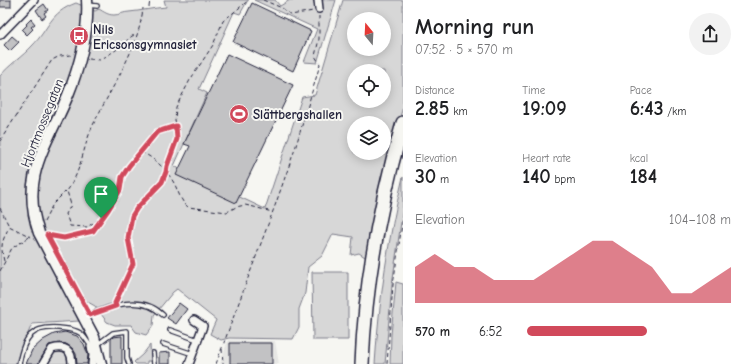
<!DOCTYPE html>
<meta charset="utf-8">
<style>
body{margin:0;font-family:"Comic Neue",sans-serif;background:#f2f2f2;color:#202124;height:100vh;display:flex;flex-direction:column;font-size:15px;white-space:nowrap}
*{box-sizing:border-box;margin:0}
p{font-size:13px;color:#757577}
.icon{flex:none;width:22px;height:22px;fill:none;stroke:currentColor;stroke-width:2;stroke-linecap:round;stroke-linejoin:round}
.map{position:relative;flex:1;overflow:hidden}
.drawer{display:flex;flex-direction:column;background:#fff;width:340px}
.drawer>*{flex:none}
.needle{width:26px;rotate:342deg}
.controls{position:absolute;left:347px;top:12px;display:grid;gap:8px}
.controls a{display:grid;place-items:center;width:44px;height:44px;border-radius:50%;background:#fff;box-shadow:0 2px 10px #0003;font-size:20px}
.pin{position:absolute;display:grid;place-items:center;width:34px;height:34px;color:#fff;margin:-41px -17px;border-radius:50% 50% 50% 0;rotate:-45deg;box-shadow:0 0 4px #0007}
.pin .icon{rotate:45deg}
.round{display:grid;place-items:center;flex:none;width:42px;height:42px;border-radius:21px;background:#f2f2f2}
.headline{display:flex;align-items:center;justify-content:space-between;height:68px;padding:0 12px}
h1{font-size:22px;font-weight:600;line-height:30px}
.figures{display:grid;grid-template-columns:repeat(3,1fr);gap:6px;height:68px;padding:4px 12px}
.figures div{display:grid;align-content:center}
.figures b{font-size:20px;font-weight:600}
.figures small{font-size:11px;font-weight:400}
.figures p{font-size:11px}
.chart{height:112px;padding:8px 12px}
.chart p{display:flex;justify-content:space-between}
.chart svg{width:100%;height:72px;margin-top:4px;fill:#d1495b;opacity:.7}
ul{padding:0 12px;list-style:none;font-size:13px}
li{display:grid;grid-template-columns:64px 48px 1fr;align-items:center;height:30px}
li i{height:10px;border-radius:5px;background:#d1495b}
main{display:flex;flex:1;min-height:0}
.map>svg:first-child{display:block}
.built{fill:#e6e6e4}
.green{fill:#d7d7d7;stroke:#7c7c89;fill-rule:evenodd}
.building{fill:#c2c2c4;stroke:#22223b}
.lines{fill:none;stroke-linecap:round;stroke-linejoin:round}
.lane-casing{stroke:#22223b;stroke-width:6}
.street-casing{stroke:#22223b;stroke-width:10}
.secondary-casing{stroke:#22223b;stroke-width:13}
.highway-casing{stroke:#22223b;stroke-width:16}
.path{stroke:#22223b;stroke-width:1;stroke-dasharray:4 3;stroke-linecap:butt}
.lane{stroke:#f6f6f2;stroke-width:3.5}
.street{stroke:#f6f6f2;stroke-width:7}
.secondary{stroke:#f6f6f2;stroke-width:10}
.highway{stroke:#f6f6f2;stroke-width:13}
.route-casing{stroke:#fff;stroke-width:8}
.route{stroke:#d1495b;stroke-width:5}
.labels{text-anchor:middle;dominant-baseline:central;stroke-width:4;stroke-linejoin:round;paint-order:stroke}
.poi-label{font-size:13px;font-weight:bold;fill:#22223b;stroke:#f6f6f2;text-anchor:start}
.street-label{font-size:13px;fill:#22223b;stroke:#f6f6f2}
</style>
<main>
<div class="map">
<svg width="403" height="364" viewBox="0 0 403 364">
<rect width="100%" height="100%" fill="#f6f6f2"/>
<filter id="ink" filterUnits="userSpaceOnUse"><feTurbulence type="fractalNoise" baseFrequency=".025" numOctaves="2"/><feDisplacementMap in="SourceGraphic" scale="8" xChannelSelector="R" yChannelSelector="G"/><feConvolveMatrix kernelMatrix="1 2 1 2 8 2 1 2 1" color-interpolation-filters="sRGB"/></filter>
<g filter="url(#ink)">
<path class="built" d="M 228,340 L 275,341 L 279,364 L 220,364 Z"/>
<path class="green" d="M 164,0 L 248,0 L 240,14 L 234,12 L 199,89 L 207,93 L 174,166 L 265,209 L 302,97 L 315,95 L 343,0 L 403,0 L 403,107 L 393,140 L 368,259 L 359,253 L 351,255 L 353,237 L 333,234 L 322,256 L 308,267 L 305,293 L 299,309 L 299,327 L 293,339 L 229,338 L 221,340 L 210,334 L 216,320 L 177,289 L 173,292 L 154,315 L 153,326 L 146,335 L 136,332 L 131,325 L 115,325 L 107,322 L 95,306 L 86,301 L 76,314 L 79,321 L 32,324 L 15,364 L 0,364 L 0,76 C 10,64 22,57 32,46 C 50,28 49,13 76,3 L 95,11 L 99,9 C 104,12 108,15 114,15 C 119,15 124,12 129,12 C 141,11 153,8 166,7 ZM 354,19 L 384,19 L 384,49 L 354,49 ZM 354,71 L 384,71 L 384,101 L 354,101 ZM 354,123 L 384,123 L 384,153 L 354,153 Z
M 254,0 L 275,0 L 280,6 L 290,0 L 336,0 L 317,63 L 304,62 L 317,29 Z
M 403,177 L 403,208 L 392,285 L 385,364 L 375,364 C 379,301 388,239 403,177 Z
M 312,272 L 348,272 L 348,340 L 313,340 Z
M 396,282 L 403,284 L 403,364 L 390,364 L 391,335 Z
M 150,345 L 151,361 L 147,361 L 147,364 L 136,364 L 134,362 L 143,354 Z
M 58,351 L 67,354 L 70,364 L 46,364 L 52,352 Z"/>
<path class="building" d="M 0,0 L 11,0 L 11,7 L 0,7 Z
M 252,3 L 311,31 L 293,71 L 233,42 Z
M 44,4 L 48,10 L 44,13 L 46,16 L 42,19 L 36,10 Z
M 31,19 L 35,24 L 31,27 L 33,29 L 27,35 L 22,30 L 27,25 L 26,24 Z
M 12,36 L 19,42 L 10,51 L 4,45 Z
M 227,54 L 293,85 L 236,203 L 176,175 L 190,146 L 184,144 Z
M 179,303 L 187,309 L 176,324 L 167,318 Z
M 65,332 L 77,336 L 84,344 L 88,355 L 87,364 L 77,364 L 76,354 L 73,349 L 66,344 L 60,343 L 49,345 L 38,364 L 26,364 L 32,350 L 43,340 L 54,334 Z
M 122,336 L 122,364 L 111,364 L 111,339 L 113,337 Z
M 230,343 L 272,343 L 272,364 L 230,364 Z
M 170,352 L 170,364 L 159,364 L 159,353 Z"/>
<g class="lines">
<defs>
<path id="lane" d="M 88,5 L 97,6
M 85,317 C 110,305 142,294 163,315
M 170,330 L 198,340
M 163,344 L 193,354
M 97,345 L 113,333 L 127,331 L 127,358 L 129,364
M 153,353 L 154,364
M 19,364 C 24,337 31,326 59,328 C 67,329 74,329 80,333 C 86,337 88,344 92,347"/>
<path id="street" d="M 318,0 L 319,9
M 0,35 L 34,0
M 91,347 L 93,355 L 92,364
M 43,364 L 52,349 C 65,345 72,350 72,364
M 189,364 L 203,326 L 194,320"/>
<path id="secondary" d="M 87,0 C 89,32 80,65 68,95 C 48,144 19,176 39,233 L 94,337 L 101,364"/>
<path id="highway" d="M 362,364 C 365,282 380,202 403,123"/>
</defs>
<use href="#lane" class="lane-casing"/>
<use href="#street" class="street-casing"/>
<use href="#secondary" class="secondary-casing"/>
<use href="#highway" class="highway-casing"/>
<path class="path" d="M 263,0 L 282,8 L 291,15 L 313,11
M 149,7 L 150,0
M 89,59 L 100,60 L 116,50 L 132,36 L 136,35
M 0,141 L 52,60 L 60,56 L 72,55
M 141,152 C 155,158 168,171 175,185 C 179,193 181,202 188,207 L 227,212 L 236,207 L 245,205 L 254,207 L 272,212
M 0,208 L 9,226 L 31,237
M 101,218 L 108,210 L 120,190 L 122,177 L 129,166 L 157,132 L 176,126
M 44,222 L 53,204 L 66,191
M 49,235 L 63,238 L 74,235 L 84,234 L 93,231 L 101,218 L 87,227 L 70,226 L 66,214 L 71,205 L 67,191 C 82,171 83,145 94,123 C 111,88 139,48 143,8
M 4,261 C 0,244 2,242 9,227
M 0,271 L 12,248 L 31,236
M 117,300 L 133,264 L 128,238 L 132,216 L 137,208 L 162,182 L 166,172 L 167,166 L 177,139 L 178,132 L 175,120 L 176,107 L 190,80 L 213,45 L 223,21 L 249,0
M 222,349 L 223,364
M 216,364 L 276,203 L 295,149 L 317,75 L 320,64 L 315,56 L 319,39 L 319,16
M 387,364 L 393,285 L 403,218"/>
<use href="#lane" class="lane"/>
<use href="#street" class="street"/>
<use href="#secondary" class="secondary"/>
<use href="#highway" class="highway"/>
</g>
</g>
<g class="lines" filter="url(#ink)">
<defs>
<path id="route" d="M 176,126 L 177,139 L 167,166 L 166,172 L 162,182 L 137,208 L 132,216 L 128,238 L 133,264 L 115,303 L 116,306 L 90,315 L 47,235 L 64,238 L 93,231 L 108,210 L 120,190 L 122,177 L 129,166 L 157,132 Z"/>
</defs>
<use href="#route" class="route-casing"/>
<use href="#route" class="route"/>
</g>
<defs>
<symbol id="bus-disc" viewBox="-11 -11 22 22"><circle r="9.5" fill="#d1495b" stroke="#f6f6f2"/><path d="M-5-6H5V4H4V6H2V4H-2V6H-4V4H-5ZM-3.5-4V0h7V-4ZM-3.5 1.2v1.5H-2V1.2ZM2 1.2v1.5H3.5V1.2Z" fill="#fff"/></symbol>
<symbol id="stadium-disc" viewBox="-11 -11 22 22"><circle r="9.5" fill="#d1495b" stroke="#f6f6f2"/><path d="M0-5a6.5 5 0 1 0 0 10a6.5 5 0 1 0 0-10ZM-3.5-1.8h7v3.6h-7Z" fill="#fff"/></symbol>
</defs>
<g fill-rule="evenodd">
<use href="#bus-disc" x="68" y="25" width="22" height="22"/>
<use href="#stadium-disc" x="228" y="103" width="22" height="22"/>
</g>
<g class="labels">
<g class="poi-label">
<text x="93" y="29">Nils<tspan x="93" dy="15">Ericsonsgymnasiet</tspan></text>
<text x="253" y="114">Slättbergshallen</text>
</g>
<g class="street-label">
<text transform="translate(42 123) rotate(-68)">Hjortmossegatan</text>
</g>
</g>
</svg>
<div class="controls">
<a><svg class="needle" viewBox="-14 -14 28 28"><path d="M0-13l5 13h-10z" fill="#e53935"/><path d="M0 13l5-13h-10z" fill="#757577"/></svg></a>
<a><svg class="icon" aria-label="locate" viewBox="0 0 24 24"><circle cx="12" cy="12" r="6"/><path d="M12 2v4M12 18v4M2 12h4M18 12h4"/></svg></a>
<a><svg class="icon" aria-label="layers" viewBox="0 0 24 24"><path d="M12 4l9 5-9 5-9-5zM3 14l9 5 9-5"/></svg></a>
</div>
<div class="pin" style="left:101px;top:218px;background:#1e9e55"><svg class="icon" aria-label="arrive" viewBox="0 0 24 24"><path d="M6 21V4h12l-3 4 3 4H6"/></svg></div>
</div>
<section class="drawer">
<div class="headline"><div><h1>Morning run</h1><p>07:52 · 5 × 570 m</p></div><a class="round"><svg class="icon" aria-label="share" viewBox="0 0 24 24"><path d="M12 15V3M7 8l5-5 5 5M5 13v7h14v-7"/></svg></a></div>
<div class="figures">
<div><p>Distance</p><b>2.85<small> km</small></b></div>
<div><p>Time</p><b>19:09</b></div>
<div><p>Pace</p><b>6:43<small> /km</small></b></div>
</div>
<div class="figures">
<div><p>Elevation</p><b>30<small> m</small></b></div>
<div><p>Heart rate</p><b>140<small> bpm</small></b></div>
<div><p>kcal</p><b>184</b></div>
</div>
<div class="chart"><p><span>Elevation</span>104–108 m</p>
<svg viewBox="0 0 160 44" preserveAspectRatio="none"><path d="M0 44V22L10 14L20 22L30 22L40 30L50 30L60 30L70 22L80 14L90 6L100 6L110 14L120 22L130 38L140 38L150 30L160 22V44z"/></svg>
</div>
<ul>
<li><b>570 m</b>6:52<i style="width:59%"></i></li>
</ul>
</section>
</main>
